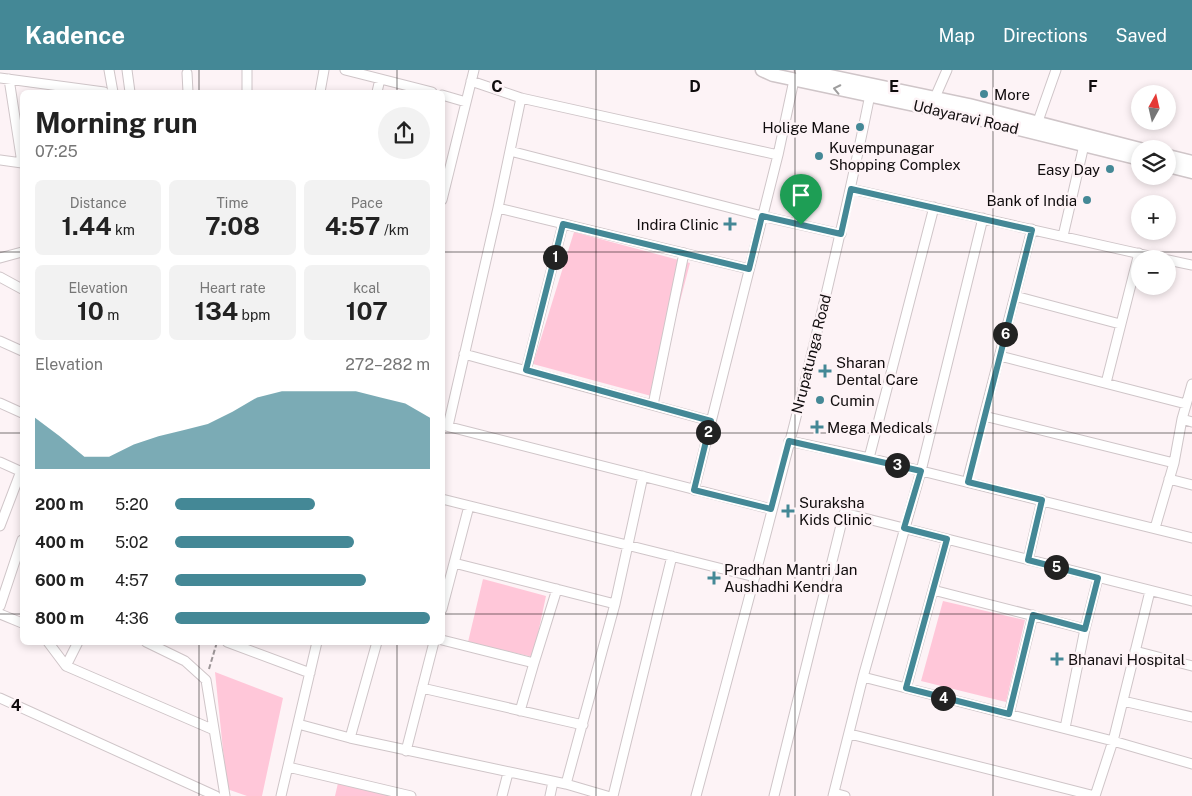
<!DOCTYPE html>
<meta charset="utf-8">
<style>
body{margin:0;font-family:"Public Sans",sans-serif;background:#f2f2f2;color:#222;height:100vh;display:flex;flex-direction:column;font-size:19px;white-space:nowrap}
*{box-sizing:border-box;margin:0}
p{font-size:16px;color:#767676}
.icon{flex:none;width:28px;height:28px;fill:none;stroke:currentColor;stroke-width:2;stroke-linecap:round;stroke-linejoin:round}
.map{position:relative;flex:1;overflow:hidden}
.details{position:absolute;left:20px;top:20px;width:425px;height:555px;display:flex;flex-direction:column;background:#fff;border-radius:8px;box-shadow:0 2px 8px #0003}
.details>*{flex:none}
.needle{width:32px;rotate:8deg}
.fabs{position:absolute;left:1131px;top:15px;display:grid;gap:10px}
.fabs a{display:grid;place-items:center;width:45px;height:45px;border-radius:50%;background:#fff;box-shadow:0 2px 8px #0003;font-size:25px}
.pin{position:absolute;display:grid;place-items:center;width:42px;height:42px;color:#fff;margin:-51px -21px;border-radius:50% 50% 50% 0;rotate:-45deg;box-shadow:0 0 5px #0007}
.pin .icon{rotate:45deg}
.km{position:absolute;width:25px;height:25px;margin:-12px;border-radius:50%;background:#222;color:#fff;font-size:14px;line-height:25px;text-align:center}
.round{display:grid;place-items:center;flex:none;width:52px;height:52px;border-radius:26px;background:#f2f2f2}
.summary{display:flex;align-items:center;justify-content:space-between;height:85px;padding:0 15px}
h1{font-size:28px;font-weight:700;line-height:38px}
.stats{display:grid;grid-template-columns:repeat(3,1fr);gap:8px;height:85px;padding:5px 15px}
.stats div{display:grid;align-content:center;border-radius:8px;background:#f2f2f2;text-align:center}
.stats b{font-size:25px;font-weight:700}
.stats small{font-size:14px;font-weight:400}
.stats p{font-size:14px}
.chart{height:140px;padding:10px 15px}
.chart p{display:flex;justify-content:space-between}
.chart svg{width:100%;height:90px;margin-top:5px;fill:#448896;opacity:.7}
ul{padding:0 15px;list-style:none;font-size:16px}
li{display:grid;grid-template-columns:80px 60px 1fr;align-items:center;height:38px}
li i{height:12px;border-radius:6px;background:#448896}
header{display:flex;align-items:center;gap:30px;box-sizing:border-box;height:70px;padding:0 25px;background:#448896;color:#fff}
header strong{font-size:24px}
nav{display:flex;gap:28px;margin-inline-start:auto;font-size:18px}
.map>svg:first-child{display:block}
.green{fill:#ffc7d9}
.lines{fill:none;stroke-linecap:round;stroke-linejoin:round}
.street-casing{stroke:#cfc5c8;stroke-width:11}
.secondary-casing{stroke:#cfc5c8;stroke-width:15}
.path{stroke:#9c9597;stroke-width:2;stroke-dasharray:5 2.5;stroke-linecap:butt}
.street{stroke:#fff;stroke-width:9}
.secondary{stroke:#fff;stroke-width:12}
.oneway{stroke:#9f9e9e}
.route-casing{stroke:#fff;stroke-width:10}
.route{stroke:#448896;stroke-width:6}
.grid{fill:none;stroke:#100c0d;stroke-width:1;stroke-opacity:0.55}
.poi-dot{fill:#448896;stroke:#fdf3f6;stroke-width:2}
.labels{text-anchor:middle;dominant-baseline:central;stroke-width:5;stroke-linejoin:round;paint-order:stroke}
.poi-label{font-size:15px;fill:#100c0d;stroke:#fdf3f6;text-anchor:start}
.street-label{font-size:15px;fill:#100c0d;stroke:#fdf3f6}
.grid-label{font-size:16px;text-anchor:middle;font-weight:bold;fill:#100c0d;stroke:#fdf3f6;stroke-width:5;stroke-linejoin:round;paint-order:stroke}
</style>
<header>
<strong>Kadence</strong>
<nav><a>Map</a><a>Directions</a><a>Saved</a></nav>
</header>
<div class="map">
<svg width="1192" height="726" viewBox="0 0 1192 726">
<rect width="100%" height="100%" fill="#fdf3f6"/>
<path class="green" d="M 574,162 L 690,193 L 655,327 L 533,294 Z
M 483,509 L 546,526 L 533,587 L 468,572 Z
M 943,531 L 1025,550 L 1006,632 L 921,611 Z
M 215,602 L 283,628 L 262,726 L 247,726 L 227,719 Z
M 338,713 L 393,726 L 335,726 Z"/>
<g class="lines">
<defs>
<path id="street" d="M 109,0 L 113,22
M 127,0 L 130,22
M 345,0 L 432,22
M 187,3 L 188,22
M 0,8 L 104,22
M 9,9 L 22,93
M 471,11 L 521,28 L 778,85
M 247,22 L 247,0
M 320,22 L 324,0
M 377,22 L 380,9
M 442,25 L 466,32
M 933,32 L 947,0
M 1037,54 L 1056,0
M 510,81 L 762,146 L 841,164
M 0,90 L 22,93
M 851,119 L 1163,189
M 442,130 L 474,0
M 498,138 L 749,199
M 1063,166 L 1084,75
M 0,188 L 22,182
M 1168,190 L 1192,195
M 0,207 L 22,219
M 1015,226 L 1120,254
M 0,271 L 22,281
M 464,284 L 711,351
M 1000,286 L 1186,334
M 526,301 L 563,154
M 1106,313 L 1139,183
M 0,333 L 22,343
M 653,335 L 684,183
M 984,346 L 1174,393
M 1182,349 L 1192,352
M 442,355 L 771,439
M 448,356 L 498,138 L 521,28
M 789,371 L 869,388 L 1192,468
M 869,388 L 934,137
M 0,392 L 22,402
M 1169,409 L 1192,415
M 967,412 L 1032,159
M 694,420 L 778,85 L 794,10
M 442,429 L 755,507
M 0,456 L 21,401
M 1155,458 L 1174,393 L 1182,349 L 1192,314
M 1028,490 L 1042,430
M 454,493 L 615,534
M 933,520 L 1085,559
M 0,536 L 22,470
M 442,539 L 469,436
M 0,544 L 22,553
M 442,570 L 534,593
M 48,572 L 66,596 L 214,660
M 146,572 L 185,591 L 206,610 L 225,726
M 227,572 L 310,603
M 1135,581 L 1192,596
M 66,596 L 78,572
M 863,607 L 1113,671 L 1192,694
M 422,618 L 583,655
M 906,618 L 947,469
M 0,628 L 216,726
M 1123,631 L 1192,647
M 520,641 L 534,593 L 557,519
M 1009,644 L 1033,545
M 298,654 L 350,668 L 566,714 L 607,726
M 1065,658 L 1085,559 L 1098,508
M 850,664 L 1095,726
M 350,668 L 377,572
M 406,681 L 434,572
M 288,697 L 411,726
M 566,714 L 615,534 L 643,406
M 834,723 L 845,726
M 281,726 L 317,572
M 502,726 L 508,703
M 550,726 L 553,712
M 613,726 L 672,486
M 696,726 C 759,492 823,258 871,20
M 774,726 L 844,443 L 1192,531
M 833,726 L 863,607 L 921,401 L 983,148
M 1095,726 L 1113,671 L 1150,521"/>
<path id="secondary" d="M 762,0 L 773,5 L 966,46 L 1140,89
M 801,0 L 969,35 L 1140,79
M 1168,86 L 1192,92
M 1168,96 L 1192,102"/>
</defs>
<use href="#street" class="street-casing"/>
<use href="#secondary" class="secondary-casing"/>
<path class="path" d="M 209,599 L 217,572"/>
<use href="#street" class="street"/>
<use href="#secondary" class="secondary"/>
</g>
<defs><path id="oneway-chevron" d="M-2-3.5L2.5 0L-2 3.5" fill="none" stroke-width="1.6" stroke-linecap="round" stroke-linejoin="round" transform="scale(1.25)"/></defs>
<use class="oneway" href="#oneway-chevron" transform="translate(837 19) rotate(-168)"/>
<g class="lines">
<defs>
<path id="route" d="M 851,119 L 1032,160 L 968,412 L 1042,430 L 1028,490 L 1098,508 L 1085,559 L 1033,545 L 1009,644 L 906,618 L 947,469 L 904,458 L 921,401 L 789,371 L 771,439 L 694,420 L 711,351 L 526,300 L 563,154 L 749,199 L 762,146 L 841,164 Z"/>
</defs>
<use href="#route" class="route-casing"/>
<use href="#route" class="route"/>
</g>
<path class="grid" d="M 199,0 L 199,22M 397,0 L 397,22M 596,0 L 596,726M 795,0 L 795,726M 993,0 L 993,726M 0,182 L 22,182M 442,182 L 1192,182M 0,363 L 22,363M 442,363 L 1192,363M 0,544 L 22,544M 442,544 L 1192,544M 199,572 L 199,726M 397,572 L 397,726"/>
<g class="poi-dot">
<circle cx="984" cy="24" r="5"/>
<circle cx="860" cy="57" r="5"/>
<circle cx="819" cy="86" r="5"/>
<circle cx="1110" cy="99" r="5"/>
<circle cx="1087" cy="130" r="5"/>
<path d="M727.5 146.5h5v5h5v5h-5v5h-5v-5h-5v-5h5z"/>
<path d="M822.5 293.5h5v5h5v5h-5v5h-5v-5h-5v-5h5z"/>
<circle cx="820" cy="330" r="5"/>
<path d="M814.5 349.5h5v5h5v5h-5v5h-5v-5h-5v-5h5z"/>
<path d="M785.5 433.5h5v5h5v5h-5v5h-5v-5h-5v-5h5z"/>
<path d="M711.5 500.5h5v5h5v5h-5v5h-5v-5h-5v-5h5z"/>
<path d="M1054.5 581.5h5v5h5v5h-5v5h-5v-5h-5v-5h5z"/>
</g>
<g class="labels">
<g class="poi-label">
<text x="994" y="24">More</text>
<text x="850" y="57" text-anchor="end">Holige Mane</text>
<text x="829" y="77">Kuvempunagar<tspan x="829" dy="17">Shopping Complex</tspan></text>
<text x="1100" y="99" text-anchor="end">Easy Day</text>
<text x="1077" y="130" text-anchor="end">Bank of India</text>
<text x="719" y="154" text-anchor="end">Indira Clinic</text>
<text x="836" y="292">Sharan<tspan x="836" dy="17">Dental Care</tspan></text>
<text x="830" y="330">Cumin</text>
<text x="827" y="357">Mega Medicals</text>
<text x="799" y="432">Suraksha<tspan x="799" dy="17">Kids Clinic</tspan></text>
<text x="724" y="499">Pradhan Mantri Jan<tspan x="724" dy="17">Aushadhi Kendra</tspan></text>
<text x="1068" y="589">Bhanavi Hospital</text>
</g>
<g class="street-label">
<text transform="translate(966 47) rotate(13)">Udayaravi Road</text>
<text transform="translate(811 284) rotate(-76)">Nrupatunga Road</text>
</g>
</g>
<g class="grid-label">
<text x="497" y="22">C</text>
<text x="695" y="22">D</text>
<text x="894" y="22">E</text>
<text x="1093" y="22">F</text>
<text x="16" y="641">4</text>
</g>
</svg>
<div class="fabs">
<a><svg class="needle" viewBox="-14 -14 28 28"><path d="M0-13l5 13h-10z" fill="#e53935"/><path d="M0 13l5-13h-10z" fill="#767676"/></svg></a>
<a><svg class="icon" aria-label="layers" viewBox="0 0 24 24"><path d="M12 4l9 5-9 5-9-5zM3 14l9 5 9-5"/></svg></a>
<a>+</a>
<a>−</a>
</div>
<div class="pin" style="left:801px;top:155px;background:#1e9e55"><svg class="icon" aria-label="arrive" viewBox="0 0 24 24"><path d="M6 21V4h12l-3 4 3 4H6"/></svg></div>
<b class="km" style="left:555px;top:187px">1</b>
<b class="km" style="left:708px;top:362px">2</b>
<b class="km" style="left:897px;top:395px">3</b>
<b class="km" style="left:943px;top:628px">4</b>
<b class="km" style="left:1056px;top:497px">5</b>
<b class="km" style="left:1005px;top:264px">6</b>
<section class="details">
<div class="summary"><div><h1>Morning run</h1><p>07:25</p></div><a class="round"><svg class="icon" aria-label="share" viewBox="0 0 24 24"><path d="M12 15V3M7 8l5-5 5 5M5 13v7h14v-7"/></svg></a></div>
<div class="stats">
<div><p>Distance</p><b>1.44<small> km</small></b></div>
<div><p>Time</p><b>7:08</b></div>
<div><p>Pace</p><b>4:57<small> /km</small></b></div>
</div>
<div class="stats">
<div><p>Elevation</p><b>10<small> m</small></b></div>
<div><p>Heart rate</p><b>134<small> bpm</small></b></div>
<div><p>kcal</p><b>107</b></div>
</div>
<div class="chart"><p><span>Elevation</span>272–282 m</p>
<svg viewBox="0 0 160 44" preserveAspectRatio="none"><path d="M0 44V19L10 28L20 38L30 38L40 32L50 28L60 25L70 22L80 16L90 9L100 6L110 6L120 6L130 6L140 9L150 12L160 19V44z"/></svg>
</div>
<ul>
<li><b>200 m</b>5:20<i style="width:55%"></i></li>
<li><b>400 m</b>5:02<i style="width:70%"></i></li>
<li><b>600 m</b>4:57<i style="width:75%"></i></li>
<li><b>800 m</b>4:36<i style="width:100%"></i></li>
</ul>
</section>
</div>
